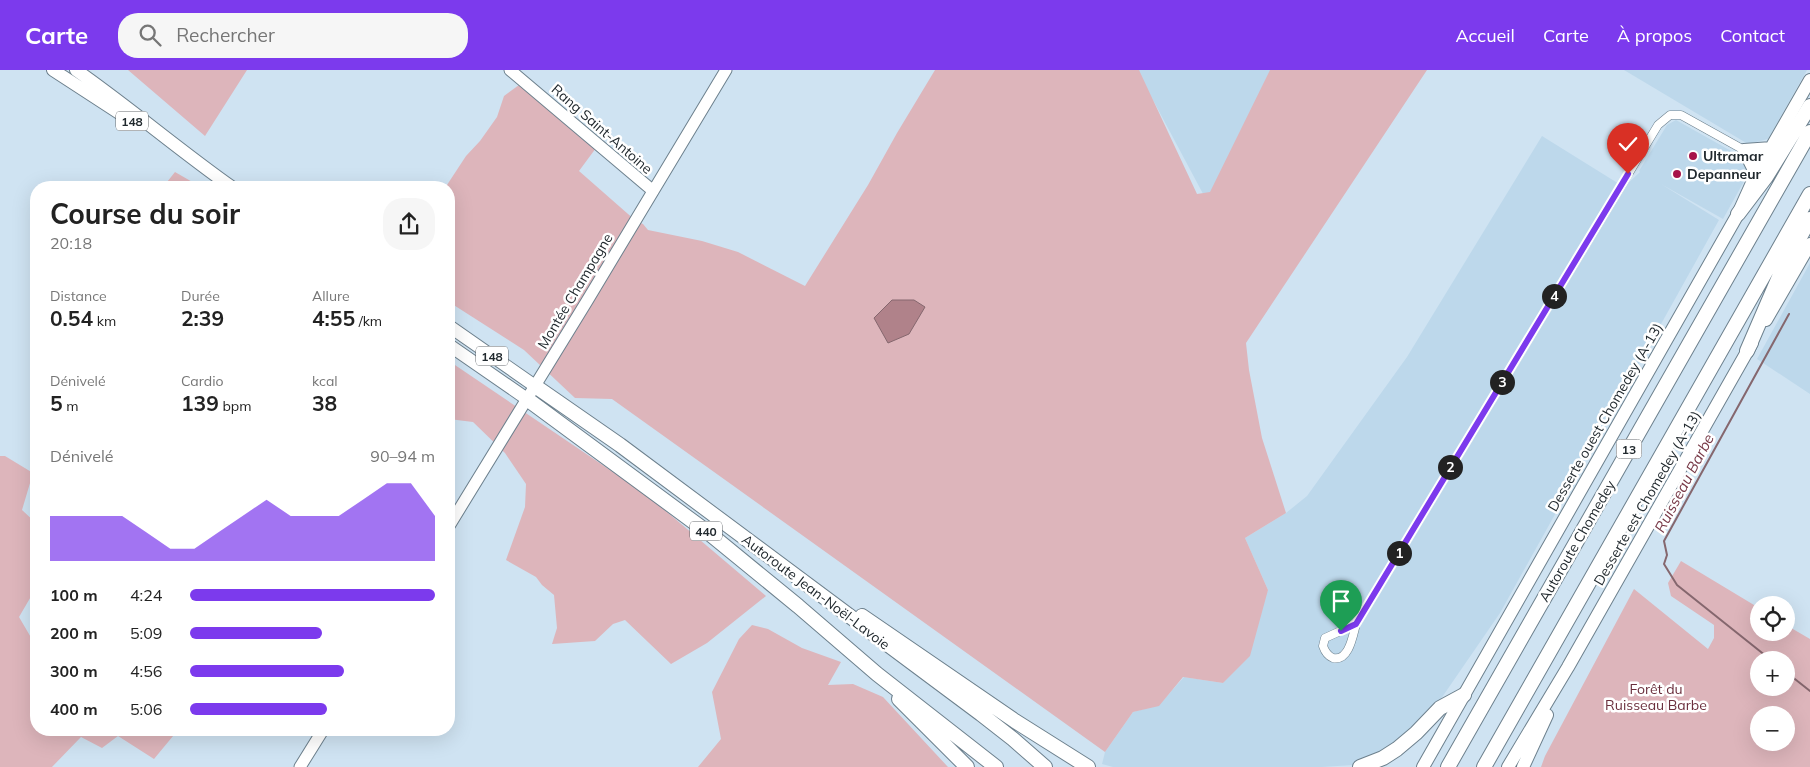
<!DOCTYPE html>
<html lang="fr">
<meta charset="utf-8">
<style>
body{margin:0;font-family:Mulish,sans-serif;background:#f6f6f6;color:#222;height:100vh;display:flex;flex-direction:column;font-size:19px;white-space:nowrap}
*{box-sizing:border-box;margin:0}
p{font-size:16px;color:#767676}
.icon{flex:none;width:28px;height:28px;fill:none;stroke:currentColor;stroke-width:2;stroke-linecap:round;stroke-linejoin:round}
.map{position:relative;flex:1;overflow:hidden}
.drawer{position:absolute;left:30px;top:111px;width:425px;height:555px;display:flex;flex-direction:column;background:#fff;border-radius:20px;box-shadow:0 5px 20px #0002}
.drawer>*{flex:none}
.tools{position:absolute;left:1750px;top:526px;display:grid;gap:10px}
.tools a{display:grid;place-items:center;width:45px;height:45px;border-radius:50%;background:#fff;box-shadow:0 5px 20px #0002;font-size:25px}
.pin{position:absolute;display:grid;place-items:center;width:42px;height:42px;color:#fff;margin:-51px -21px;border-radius:50% 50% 50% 0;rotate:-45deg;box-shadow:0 0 5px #0007}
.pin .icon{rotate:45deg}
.km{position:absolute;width:25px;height:25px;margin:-12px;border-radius:50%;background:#222;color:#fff;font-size:14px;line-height:25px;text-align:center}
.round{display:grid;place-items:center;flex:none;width:52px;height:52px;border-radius:20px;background:#f6f6f6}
.head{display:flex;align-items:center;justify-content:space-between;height:85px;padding:0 20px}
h1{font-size:28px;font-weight:700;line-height:38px}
.stats{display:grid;grid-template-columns:repeat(3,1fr);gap:8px;height:85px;padding:5px 20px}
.stats div{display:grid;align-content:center}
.stats b{font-size:21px;font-weight:700}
.stats small{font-size:14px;font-weight:400}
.stats p{font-size:14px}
.chart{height:140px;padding:10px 20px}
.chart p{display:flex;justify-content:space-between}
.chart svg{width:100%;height:90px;margin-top:5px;fill:#7c3aed;opacity:.7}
ul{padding:0 20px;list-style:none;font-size:16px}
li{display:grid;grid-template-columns:80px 60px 1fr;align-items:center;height:38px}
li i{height:12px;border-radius:6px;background:#7c3aed}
header{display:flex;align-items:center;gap:30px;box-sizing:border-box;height:70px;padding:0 25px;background:#7c3aed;color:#fff}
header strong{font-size:24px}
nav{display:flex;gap:28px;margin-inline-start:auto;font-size:18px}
.search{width:350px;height:45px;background:#f6f6f6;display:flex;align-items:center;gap:12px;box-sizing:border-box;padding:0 18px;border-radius:20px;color:#767676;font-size:19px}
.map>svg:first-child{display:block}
.built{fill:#bdd8eb}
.green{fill:#ddb5bb;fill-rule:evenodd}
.water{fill:#b0828a;stroke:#85676e}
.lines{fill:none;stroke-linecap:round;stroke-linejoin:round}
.stream{stroke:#85676e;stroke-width:2}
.street-casing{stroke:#6d808d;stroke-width:9}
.secondary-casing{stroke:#6d808d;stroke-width:13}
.primary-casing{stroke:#6d808d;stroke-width:14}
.highway-casing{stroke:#6d808d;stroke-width:16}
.street{stroke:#fff;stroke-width:8}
.secondary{stroke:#fff;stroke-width:11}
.primary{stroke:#fff;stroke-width:12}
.highway{stroke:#fff;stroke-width:14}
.route-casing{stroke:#fff;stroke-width:10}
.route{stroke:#7c3aed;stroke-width:6}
.poi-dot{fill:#a71249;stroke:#fff;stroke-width:2}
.labels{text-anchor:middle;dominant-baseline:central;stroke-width:5;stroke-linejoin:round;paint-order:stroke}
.shield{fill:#fff;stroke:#64696d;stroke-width:1}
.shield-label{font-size:12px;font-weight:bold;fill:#21292e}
.street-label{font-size:14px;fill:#21292e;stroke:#fff}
.poi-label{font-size:14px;font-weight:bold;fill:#21292e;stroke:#fff;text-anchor:start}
.park-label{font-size:14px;fill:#6a2e3c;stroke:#fff}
.water-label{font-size:15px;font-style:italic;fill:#783a48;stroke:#fff}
</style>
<header>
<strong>Carte</strong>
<div class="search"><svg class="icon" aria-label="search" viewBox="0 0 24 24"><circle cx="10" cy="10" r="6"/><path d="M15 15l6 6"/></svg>Rechercher</div>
<nav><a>Accueil</a><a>Carte</a><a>À propos</a><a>Contact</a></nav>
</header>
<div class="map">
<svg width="1810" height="697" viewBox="0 0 1810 697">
<rect width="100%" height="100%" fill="#cfe3f2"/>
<path class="built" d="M 1137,0 L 1292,0 L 1209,135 Z
M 1624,0 L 1807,0 L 1768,69 L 1748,74 Z
M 1676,50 L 1740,86 L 1748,101 L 1747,106 L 1723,149 L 1661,114 L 1719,150 L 1500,543 L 1436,636 L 1394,676 L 1353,695 L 1322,697 L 1113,697 L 1102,694 L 1105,682 L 1133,642 L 1159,635 L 1184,607 L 1223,613 L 1268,520 L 1245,468 L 1286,443 L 1307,426 L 1407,287 L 1542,66 L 1624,117 L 1640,102 L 1639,101 L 1667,55 Z
M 1810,193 L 1810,324 L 1757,289 Z"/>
<path class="green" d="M 128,0 L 247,0 L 205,66 Z
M 935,0 L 1139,0 L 1197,124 L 1210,122 L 1270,0 L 1427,0 L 1246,273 L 1249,300 L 1262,368 L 1286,443 L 1245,468 L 1268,520 L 1250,586 L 1223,613 L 1183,607 L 1159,636 L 1133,642 L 1105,682 L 612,329 L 575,328 L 524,280 L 449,232 L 449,118 L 445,118 L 466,86 L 480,71 L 497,47 L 504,26 L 519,15 L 596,78 L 579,101 L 636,151 L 643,154 L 648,160 L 702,171 L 738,182 L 805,216 L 868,115 L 897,63 Z
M 175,102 L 201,117 L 163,117 Z
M 449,291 L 647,425 L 766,526 L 707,573 L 671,594 L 625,550 L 613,554 L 595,571 L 552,574 L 557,558 L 554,525 L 542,515 L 536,507 L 506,490 L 525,437 L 526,414 L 505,383 L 473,352 L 449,349 Z
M 0,386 L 5,386 L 33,403 L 22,440 L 36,453 L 36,518 L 19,547 L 36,576 L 36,660 L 178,660 L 154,689 L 118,666 L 102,678 L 81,667 L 52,697 L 0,697 Z
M 1681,491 L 1759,538 L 1759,562 L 1786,562 L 1786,555 L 1810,569 L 1810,697 L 1541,697 L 1545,686 L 1634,519 L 1708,579 L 1714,568 L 1714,555 L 1671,526 L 1668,513 ZM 1759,590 L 1786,590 L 1786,618 L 1759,618 ZM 1759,645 L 1786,645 L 1786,672 L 1759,672 Z
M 752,555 L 768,559 L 802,578 L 841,592 L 828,615 L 853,614 L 883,627 L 948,697 L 698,697 L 721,669 L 712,622 L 739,569 Z"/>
<path class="water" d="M 892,230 L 914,230 L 925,237 L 909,264 L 888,273 L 874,248 Z"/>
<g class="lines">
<path class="stream" d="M 1771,590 L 1677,515 L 1664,494 L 1667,485 L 1664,471 L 1789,244
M 1786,602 L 1810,621"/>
<defs>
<path id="street" d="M 1356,554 L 1325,568 L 1323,576 C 1325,582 1328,586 1333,588 C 1349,592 1353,565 1356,554 L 1658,55 L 1670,45 L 1681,45 L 1744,80"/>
<path id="secondary" d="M 510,0 L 652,120
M 449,456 L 587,231 L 726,0
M 300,697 L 323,660"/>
<path id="primary" d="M 53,0 L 136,54
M 76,0 C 129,37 179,80 233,118
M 1756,104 L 1744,80 L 1772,78
M 1766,250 L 1810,174
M 449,256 L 535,316
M 449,275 L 527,329
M 1423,697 L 1738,144 L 1756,104 L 1810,10
M 1508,697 L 1568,597 L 1752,273
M 1523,697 L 1547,645"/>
<path id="highway" d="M 1738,144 L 1766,107 L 1810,36
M 1747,281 L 1782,200 L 1810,149
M 535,316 L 620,375 L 981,644 L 1013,669 L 1045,697
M 527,329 L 710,464 L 798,536 L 877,604 L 996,697
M 862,546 L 1015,651 L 1088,697
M 899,629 L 967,697
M 1360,697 L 1383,688 L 1397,679 L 1416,663 L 1440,638 L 1464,625
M 1448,697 L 1810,62
M 1484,697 L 1810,124"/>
</defs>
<use href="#street" class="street-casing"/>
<use href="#secondary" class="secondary-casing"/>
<use href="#primary" class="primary-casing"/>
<use href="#highway" class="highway-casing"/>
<use href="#street" class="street"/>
<use href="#secondary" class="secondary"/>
<use href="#primary" class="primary"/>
<use href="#highway" class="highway"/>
</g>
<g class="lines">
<defs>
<path id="route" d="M 1341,561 L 1356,554 L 1628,104"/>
</defs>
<use href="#route" class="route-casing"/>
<use href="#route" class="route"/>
</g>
<g class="poi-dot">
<circle cx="1693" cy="86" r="5"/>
<circle cx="1677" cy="104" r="5"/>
</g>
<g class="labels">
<g class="shield">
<rect x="116" y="41.5" width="32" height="19" rx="4"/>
<rect x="476" y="276.5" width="32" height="19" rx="4"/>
<rect x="1616.5" y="369.5" width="25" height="19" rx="4"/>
<rect x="690" y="451.5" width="32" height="19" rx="4"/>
</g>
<g class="shield-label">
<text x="132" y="51">148</text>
<text x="492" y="286">148</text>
<text x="1629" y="379">13</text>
<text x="706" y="461">440</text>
</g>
<g class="street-label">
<text transform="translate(602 59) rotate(41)">Rang Saint-Antoine</text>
<text transform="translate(575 221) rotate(-59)">Montée Champagne</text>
<text transform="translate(1605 347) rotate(-60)">Desserte ouest Chomedey (A-13)</text>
<text transform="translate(1647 428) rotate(-60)">Desserte est Chomedey (A-13)</text>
<text transform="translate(1577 471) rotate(-60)">Autoroute Chomedey</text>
<text transform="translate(816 522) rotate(37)">Autoroute Jean-Noël-Lavoie</text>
</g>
<g class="poi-label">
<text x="1703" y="86">Ultramar</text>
<text x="1687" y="104">Depanneur</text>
</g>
<g class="park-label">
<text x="1656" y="619">Forêt du<tspan x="1656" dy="16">Ruisseau Barbe</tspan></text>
</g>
<g class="water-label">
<text transform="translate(1684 413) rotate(-62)">Ruisseau Barbe</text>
</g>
</g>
</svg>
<div class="tools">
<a><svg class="icon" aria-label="locate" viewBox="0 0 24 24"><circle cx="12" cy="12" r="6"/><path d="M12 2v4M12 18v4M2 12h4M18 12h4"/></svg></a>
<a>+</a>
<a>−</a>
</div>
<div class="pin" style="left:1341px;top:561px;background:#1e9e55"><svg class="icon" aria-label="arrive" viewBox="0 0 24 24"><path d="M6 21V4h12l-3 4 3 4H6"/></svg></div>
<div class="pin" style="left:1628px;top:104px;background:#d93025"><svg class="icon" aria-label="check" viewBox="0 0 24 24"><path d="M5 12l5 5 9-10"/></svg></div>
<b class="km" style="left:1399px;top:483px">1</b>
<b class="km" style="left:1450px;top:397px">2</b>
<b class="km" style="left:1502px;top:312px">3</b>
<b class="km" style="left:1554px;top:226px">4</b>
<section class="drawer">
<div class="head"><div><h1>Course du soir</h1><p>20:18</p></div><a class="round"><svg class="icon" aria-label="share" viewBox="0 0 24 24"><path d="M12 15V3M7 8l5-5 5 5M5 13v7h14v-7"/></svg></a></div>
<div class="stats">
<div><p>Distance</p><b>0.54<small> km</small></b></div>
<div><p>Durée</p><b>2:39</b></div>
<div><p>Allure</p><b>4:55<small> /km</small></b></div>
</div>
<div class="stats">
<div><p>Dénivelé</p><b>5<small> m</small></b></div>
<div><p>Cardio</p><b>139<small> bpm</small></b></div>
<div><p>kcal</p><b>38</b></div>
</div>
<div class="chart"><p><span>Dénivelé</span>90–94 m</p>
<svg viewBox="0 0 160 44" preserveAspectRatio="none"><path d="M0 44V22L10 22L20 22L30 22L40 30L50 38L60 38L70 30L80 22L90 14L100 22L110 22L120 22L130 14L140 6L150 6L160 22V44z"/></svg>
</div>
<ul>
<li><b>100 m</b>4:24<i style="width:100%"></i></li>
<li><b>200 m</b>5:09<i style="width:54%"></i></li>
<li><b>300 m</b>4:56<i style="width:63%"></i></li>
<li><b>400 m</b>5:06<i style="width:56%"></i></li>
</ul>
</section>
</div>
